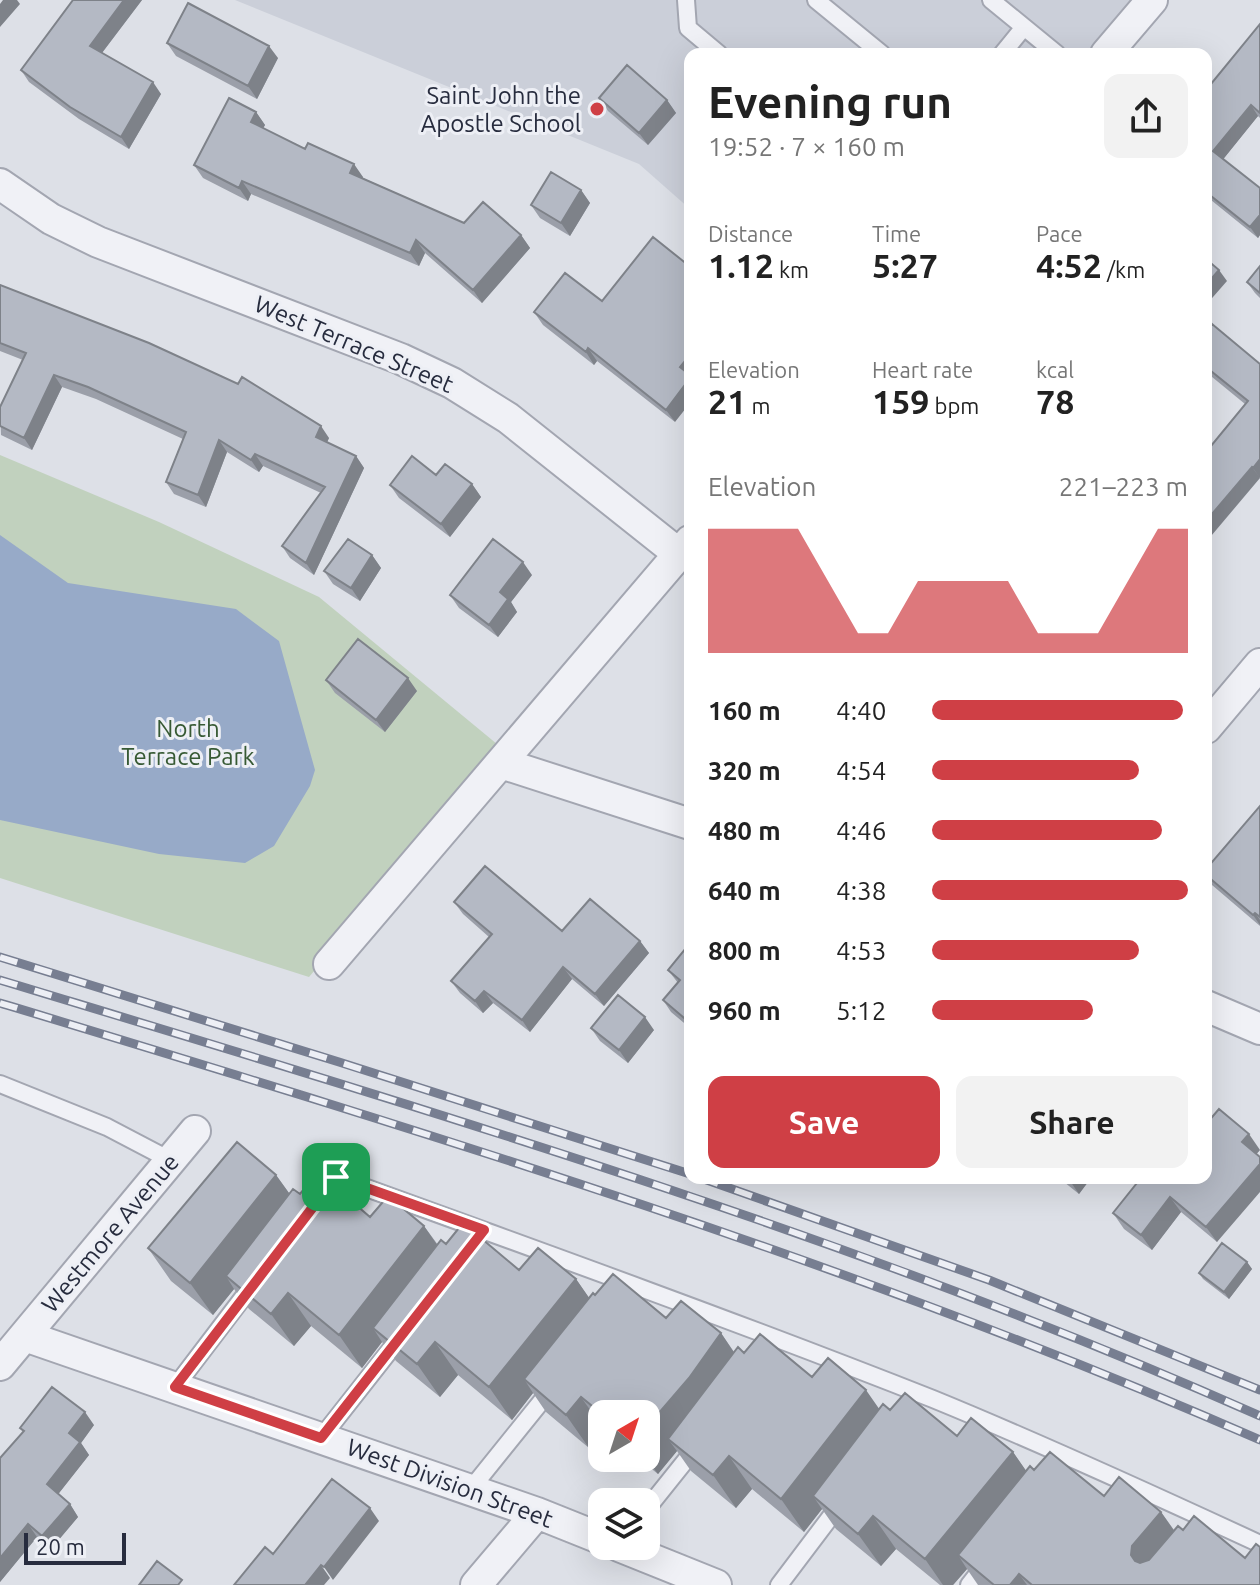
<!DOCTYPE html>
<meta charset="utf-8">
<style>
body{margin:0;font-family:Ubuntu,sans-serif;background:#f2f2f2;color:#222;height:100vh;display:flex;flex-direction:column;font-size:30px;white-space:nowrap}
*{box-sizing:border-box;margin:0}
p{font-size:26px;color:#767676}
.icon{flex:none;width:44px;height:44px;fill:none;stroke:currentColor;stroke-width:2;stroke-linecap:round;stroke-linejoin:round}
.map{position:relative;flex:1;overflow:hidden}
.drawer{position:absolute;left:684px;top:48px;width:528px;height:1136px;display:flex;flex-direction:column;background:#fff;border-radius:16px;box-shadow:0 8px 32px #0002}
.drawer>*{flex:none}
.needle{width:52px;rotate:39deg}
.tools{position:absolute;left:588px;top:1400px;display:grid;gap:16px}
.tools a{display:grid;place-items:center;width:72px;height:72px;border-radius:16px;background:#fff;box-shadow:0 8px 32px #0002;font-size:40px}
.scale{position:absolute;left:24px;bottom:20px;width:102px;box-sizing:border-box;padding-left:8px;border:4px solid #272c3e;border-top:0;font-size:22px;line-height:28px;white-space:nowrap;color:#272c3e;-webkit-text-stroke:6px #edeff5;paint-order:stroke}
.pin{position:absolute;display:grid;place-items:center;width:68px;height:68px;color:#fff;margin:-34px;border-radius:16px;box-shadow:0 4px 12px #0006}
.round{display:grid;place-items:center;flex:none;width:84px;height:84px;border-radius:16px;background:#f2f2f2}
.overview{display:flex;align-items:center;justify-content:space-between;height:136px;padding:0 24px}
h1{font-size:44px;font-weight:700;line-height:60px}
.stats{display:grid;grid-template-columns:repeat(3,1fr);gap:12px;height:136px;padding:8px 24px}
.stats div{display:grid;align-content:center}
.stats b{font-size:34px;font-weight:700}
.stats small{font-size:22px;font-weight:400}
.stats p{font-size:22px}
.chart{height:224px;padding:16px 24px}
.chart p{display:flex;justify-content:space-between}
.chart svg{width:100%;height:144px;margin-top:8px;fill:#cf3f45;opacity:.7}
.cta{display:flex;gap:16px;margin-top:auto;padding:16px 24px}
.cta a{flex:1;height:92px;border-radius:16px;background:#cf3f45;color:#fff;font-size:32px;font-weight:700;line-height:92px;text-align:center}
.cta a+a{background:#f2f2f2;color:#222}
ul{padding:0 24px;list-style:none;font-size:26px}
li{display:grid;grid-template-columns:128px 96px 1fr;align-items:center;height:60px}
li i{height:20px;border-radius:10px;background:#cf3f45}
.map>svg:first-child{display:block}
.built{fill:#cbcfd9}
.green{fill:#c1d1be}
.water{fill:#97aac8}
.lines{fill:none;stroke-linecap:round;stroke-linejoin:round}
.lane-casing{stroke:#a3a6b1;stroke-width:20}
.street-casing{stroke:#a3a6b1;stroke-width:34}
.lane{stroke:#f0f1f6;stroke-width:16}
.street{stroke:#f0f1f6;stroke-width:30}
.rail-casing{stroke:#777e91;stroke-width:9}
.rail{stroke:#edeff5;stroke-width:6;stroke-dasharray:18;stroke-linecap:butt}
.wall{fill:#9b9fa9}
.shaded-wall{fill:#7e8289}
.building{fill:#b4b9c4;stroke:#7e8289;stroke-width:2}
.route-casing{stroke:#fff;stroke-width:16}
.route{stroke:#cf3f45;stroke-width:10}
.poi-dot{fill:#cf3f45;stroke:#edeff5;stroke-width:3}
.labels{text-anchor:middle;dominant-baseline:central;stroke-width:6;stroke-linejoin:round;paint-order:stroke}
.poi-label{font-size:24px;fill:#272c3e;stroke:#edeff5;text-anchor:end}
.street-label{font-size:24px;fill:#272c3e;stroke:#edeff5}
.park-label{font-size:24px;fill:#375a34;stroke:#edeff5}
</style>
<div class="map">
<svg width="1260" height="1585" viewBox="0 0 1260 1585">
<rect width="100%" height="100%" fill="#dde0e7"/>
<path class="built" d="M 235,0 L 1135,0 L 1090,54 L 690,54 L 690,209 L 639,164 Z"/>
<path class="green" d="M 0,455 L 159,522 L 319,597 L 503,749 L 309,977 L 0,878 Z"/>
<path class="water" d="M 0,535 L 68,583 L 236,609 L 279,641 L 315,770 L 310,786 L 274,846 L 245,863 L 159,854 L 0,820 Z"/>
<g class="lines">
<defs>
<path id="lane" d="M 686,0 L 688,28 L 719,54
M 816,0 L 882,54
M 991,0 L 1057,54
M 1002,54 L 1024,27
M 0,1084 L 107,1127 L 170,1160
M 319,1198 L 336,1177 C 535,1249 735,1321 933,1399 C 1043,1444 1152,1494 1260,1544
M 175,1387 L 254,1283
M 321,1438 L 402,1335
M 470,1490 L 553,1387
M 646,1510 L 698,1445
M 779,1585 L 847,1495
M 969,1585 L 987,1562"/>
<path id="street" d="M 1106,54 L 1152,0
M 0,184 L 51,219 L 98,242 L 401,359 L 452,383 L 508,418 L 679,554
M 1206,728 L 1260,664
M 501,763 L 690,824
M 329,964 L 690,541
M 1206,1006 L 1260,1029
M 25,1336 L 537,1513 L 602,1539
M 0,1365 L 195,1131
M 619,1546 L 716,1585
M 476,1585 L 537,1513"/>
</defs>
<use href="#lane" class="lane-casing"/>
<use href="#street" class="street-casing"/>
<use href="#lane" class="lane"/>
<use href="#street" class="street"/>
<defs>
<path id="rail" d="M 0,957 L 339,1062 L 690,1174
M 0,980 C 425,1109 853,1235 1260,1416
M 0,1003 C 425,1132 852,1261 1260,1440
M 701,1178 L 989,1280 L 1260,1390"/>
</defs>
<use href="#rail" class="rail-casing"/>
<use href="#rail" class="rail"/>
</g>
<path class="wall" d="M 73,0 L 142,0 L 102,53 L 161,94 L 129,149 L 79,119 L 29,82 L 21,70 Z
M 1260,24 L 1260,118 L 1258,116 L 1223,159 L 1260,188 L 1260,235 L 1258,238 L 1206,196 L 1206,86 L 1211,84 Z
M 167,43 L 278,58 L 257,99 L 176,56 Z
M 599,98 L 667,100 L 676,113 L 648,145 L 608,111 Z
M 256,112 L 265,125 L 263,128 L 363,177 L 363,178 L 464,223 L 521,235 L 530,248 L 482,303 L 425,253 L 419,266 L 251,194 L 248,201 L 203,178 L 194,165 Z
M 581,190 L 590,203 L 570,236 L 540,218 L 531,205 Z
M 1260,266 L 1260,298 L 1255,293 L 1247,282 Z
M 0,285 L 329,438 L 327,442 L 356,456 L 364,468 L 314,575 L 290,558 L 282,546 L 321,493 L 263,466 L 259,472 L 227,452 L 206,507 L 174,494 L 166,482 L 183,439 L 96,399 L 62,387 L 32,450 L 1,435 L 0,407 L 23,360 L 0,351 Z
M 602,301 L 675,422 L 597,361 L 594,365 L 543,325 L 534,312 Z
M 1206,331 L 1260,364 L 1260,478 L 1211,446 L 1245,404 L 1206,372 Z
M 436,475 L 472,484 L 481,497 L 450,537 L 399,498 L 390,485 Z
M 372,555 L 381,568 L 360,601 L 333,584 L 324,571 Z
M 532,575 L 511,602 L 517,612 L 498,637 L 459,608 L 450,595 Z
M 326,680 L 417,691 L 385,732 L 335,693 Z
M 1260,806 L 1260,926 L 1212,885 L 1206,876 L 1206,869 Z
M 454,902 L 562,931 L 640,941 L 649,953 L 604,1006 L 572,979 L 530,1032 L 493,1003 L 483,1013 L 460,993 L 451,981 L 489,937 L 463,914 Z
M 690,943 L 690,1028 L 671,1012 L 663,1000 L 678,983 L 668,970 Z
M 591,1028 L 654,1030 L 628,1063 L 600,1041 Z
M 1260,1150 L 1256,1154 L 1217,1242 L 1181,1212 L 1152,1250 L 1124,1229 L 1113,1213 L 1206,1178 Z
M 276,1175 L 289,1193 L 370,1217 L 424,1226 L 438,1245 L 446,1244 L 519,1270 L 576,1279 L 589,1298 L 595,1295 L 666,1318 L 721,1333 L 734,1352 L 744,1353 L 812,1377 L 880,1409 L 890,1410 L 957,1436 L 1013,1452 L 1026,1471 L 1034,1470 L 1104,1496 L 1161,1512 L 1174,1530 L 1260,1585 L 978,1585 L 967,1569 L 953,1585 L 940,1585 L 896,1549 L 881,1566 L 836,1529 L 822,1509 L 804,1532 L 752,1489 L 736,1508 L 691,1471 L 677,1451 L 658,1474 L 638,1458 L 646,1458 L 646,1414 L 602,1414 L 602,1432 L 589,1448 L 546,1412 L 533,1393 L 512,1420 L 458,1375 L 440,1397 L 396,1361 L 382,1342 L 362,1368 L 311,1326 L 294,1346 L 249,1309 L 234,1289 L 213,1315 L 171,1281 L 148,1248 Z
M 1059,1178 L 1091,1178 L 1079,1194 Z
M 1247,1262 L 1252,1269 L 1229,1299 L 1203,1279 L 1199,1273 Z
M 94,1425 L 81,1443 L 89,1455 L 58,1494 L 70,1504 L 78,1517 L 51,1549 L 37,1537 L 0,1582 L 23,1432 L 20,1428 Z"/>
<path class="shaded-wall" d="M 3,0 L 17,0 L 20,4 L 0,27 L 0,4 Z
M 124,0 L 142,0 L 98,58 L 90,46 Z
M 269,46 L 278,58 L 257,99 L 248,86 Z
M 153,82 L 161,94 L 129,149 L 121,137 Z
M 667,100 L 676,113 L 648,145 L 639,133 Z
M 1251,105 L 1258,116 L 1221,162 L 1213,151 Z
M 256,112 L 265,125 L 260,134 L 251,122 Z
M 354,164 L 363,177 L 359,186 L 350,173 Z
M 242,181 L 251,194 L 248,201 L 239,188 Z
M 581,190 L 590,203 L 570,236 L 561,223 Z
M 1260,215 L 1260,235 L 1258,238 L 1250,227 Z
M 521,235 L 530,248 L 482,303 L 473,290 Z
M 416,240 L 425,253 L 419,266 L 410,253 Z
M 1219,270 L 1227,281 L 1206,305 L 1206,285 Z
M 588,348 L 597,361 L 594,365 L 586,352 Z
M 690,355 L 690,403 L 675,422 L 666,410 L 680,367 Z
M 54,375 L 62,387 L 32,450 L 24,438 Z
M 321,426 L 329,438 L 324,449 L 316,437 Z
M 219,440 L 227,452 L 206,507 L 198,495 Z
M 255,454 L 263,466 L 259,472 L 251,460 Z
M 356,456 L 364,468 L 314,575 L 306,563 Z
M 1260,459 L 1260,478 L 1253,468 Z
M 1252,467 L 1260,478 L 1206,542 L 1206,521 Z
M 472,484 L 481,497 L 450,537 L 441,524 Z
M 372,555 L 381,568 L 360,601 L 351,588 Z
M 523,562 L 532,575 L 511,602 L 517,612 L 498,637 L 489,625 L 500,592 Z
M 408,678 L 417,691 L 385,732 L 376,720 Z
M 1255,913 L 1260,920 L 1260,925 L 1253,915 Z
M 640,941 L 649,953 L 604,1006 L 595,994 Z
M 563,967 L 572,979 L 530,1032 L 522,1020 Z
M 484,991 L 493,1003 L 483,1013 L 475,1001 Z
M 645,1017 L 654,1030 L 628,1063 L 619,1050 Z
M 1249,1134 L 1260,1150 L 1253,1158 L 1242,1142 Z
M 1260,1164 L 1260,1192 L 1217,1242 L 1206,1227 Z
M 276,1175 L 299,1207 L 226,1276 L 234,1289 L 213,1315 L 190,1283 Z
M 1068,1178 L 1091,1178 L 1079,1194 Z
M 1170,1197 L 1181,1212 L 1152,1250 L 1141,1235 Z
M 424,1226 L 447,1259 L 373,1328 L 382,1342 L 362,1368 L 339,1335 Z
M 1247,1262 L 1252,1269 L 1229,1299 L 1224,1292 Z
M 576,1279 L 599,1312 L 524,1379 L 533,1393 L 512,1420 L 489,1387 Z
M 288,1293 L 311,1326 L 294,1346 L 271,1314 Z
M 721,1333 L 743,1366 L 668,1439 L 677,1451 L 658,1474 L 646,1458 L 646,1428 Z
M 435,1342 L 458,1375 L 440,1397 L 417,1364 Z
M 866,1390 L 889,1423 L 813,1496 L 822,1509 L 804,1532 L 781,1499 Z
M 581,1397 L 602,1427 L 602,1432 L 589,1448 L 566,1415 Z
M 85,1412 L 94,1425 L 81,1443 L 89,1455 L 56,1497 L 47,1484 L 69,1433 Z
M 1013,1452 L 1036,1485 L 958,1555 L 967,1569 L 953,1585 L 943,1585 L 925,1559 Z
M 729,1456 L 752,1489 L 736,1508 L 713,1475 Z
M 70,1504 L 78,1517 L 51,1549 L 42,1536 Z
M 370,1508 L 379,1521 L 333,1580 L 324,1567 Z
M 1161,1512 L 1184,1545 L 1154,1585 L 1131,1555 L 1132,1546 Z
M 873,1516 L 896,1549 L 881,1566 L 858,1534 Z
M 28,1524 L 37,1537 L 0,1582 L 0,1558 Z
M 321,1565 L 330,1578 L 324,1585 L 305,1585 Z
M 1019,1574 L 1027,1585 L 1010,1585 Z"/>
<path class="building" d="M 73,0 L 124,0 L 90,46 L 153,82 L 121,137 L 70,107 L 21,70 Z
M 188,3 L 269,46 L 248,86 L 167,43 Z
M 1260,24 L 1260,113 L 1251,105 L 1213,151 L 1260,188 L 1260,215 L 1250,227 L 1206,192 L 1206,86 L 1209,82 L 1211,84 Z
M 627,65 L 667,100 L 639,133 L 599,98 Z
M 229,98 L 256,112 L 251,122 L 305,149 L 308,143 L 354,164 L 350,173 L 464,223 L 483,202 L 521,235 L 473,290 L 416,240 L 410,253 L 242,181 L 239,188 L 194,165 Z
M 551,172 L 581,190 L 561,223 L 531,205 Z
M 653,237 L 688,265 L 690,263 L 690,325 L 686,329 L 690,332 L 690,355 L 680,367 L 690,375 L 690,378 L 666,410 L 588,348 L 586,352 L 534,312 L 565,273 L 602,301 Z
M 1206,259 L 1219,270 L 1206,285 Z
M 1260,266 L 1260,293 L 1247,282 Z
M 0,285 L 149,343 L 238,384 L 242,377 L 321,426 L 316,437 L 356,456 L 306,563 L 282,546 L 325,487 L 255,454 L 251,460 L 219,440 L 198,495 L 166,482 L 186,432 L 88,387 L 54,375 L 24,438 L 0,426 L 0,407 L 26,353 L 0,343 Z
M 1212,324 L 1260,364 L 1260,459 L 1253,468 L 1252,467 L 1206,521 L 1206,441 L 1211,446 L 1248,401 L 1206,367 L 1206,331 Z
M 412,456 L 436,475 L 445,464 L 472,484 L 441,524 L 390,485 Z
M 348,539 L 372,555 L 351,588 L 324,571 Z
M 493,539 L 523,562 L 500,592 L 508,599 L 489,625 L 450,595 Z
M 358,639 L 408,678 L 376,720 L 326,680 Z
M 1260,806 L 1260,917 L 1255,913 L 1253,915 L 1206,875 L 1206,869 Z
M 485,866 L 562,931 L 590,899 L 640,941 L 595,994 L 563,967 L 522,1020 L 484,991 L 475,1001 L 451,981 L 492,934 L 454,902 Z
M 690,943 L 690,1023 L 663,1000 L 680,980 L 668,970 Z
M 618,995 L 645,1017 L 619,1050 L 591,1028 Z
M 1219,1109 L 1249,1134 L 1242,1142 L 1260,1157 L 1260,1164 L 1206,1227 L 1170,1197 L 1141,1235 L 1113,1213 L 1141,1178 L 1206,1178 L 1206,1124 Z
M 237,1142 L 276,1175 L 190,1283 L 148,1248 Z
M 318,1172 L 370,1217 L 388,1196 L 424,1226 L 339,1335 L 288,1293 L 271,1314 L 226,1276 L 293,1189 L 300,1194 Z
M 463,1223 L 519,1270 L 538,1248 L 576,1279 L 489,1387 L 435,1342 L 417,1364 L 373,1328 L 441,1240 L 446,1244 Z
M 1222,1243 L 1247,1262 L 1224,1292 L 1199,1273 Z
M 613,1274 L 666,1318 L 681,1301 L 721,1333 L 689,1378 L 646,1428 L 646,1414 L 602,1414 L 581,1397 L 566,1415 L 524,1379 L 593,1293 L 595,1295 Z
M 760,1334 L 812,1377 L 828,1358 L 866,1390 L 781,1499 L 729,1456 L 713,1475 L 668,1439 L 738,1347 L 744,1353 Z
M 52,1387 L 85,1412 L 69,1433 L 80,1442 L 47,1484 L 70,1504 L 42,1536 L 28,1524 L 0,1558 L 0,1458 L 24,1431 L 20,1428 Z
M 905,1393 L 957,1436 L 971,1418 L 1013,1452 L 925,1559 L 873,1516 L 858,1534 L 813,1496 L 883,1404 L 890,1410 Z
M 1050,1452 L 1104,1496 L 1119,1477 L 1161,1512 L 1132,1546 L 1131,1555 L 1135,1561 L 1140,1563 L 1149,1560 L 1178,1526 L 1183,1530 L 1194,1516 L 1245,1558 L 1256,1544 L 1260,1547 L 1260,1585 L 1032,1585 L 1019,1574 L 1010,1585 L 994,1585 L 958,1555 L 1030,1466 L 1034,1470 Z
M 332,1479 L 370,1508 L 324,1567 L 321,1565 L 305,1585 L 234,1585 L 265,1547 L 273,1554 Z
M 157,1561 L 182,1580 L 178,1585 L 139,1585 Z"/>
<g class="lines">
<defs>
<path id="route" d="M 336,1177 L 484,1230 L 321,1438 L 175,1387 Z"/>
</defs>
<use href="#route" class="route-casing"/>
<use href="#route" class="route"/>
</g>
<circle class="poi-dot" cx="597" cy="109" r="8"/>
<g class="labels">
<g class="poi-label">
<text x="581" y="95">Saint John the<tspan x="581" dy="28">Apostle School</tspan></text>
</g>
<g class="street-label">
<text transform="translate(354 344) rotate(23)">West Terrace Street</text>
<text transform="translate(110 1233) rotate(-50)">Westmore Avenue</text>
<text transform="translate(450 1483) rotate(20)">West Division Street</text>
</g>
<g class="park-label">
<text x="188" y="728">North<tspan x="188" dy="28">Terrace Park</tspan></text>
</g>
</g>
</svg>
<div class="tools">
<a><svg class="needle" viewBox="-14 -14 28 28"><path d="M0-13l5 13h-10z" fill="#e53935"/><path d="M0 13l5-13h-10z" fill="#767676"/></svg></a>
<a><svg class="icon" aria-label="layers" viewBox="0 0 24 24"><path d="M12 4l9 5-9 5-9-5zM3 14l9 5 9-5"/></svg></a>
</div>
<div class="scale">20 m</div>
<div class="pin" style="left:336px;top:1177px;background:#1e9e55"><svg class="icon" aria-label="arrive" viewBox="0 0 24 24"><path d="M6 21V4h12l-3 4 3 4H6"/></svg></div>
<section class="drawer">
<div class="overview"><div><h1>Evening run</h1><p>19:52 · 7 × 160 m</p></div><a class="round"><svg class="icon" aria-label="share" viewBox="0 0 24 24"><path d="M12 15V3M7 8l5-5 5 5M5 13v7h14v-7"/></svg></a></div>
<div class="stats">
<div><p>Distance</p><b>1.12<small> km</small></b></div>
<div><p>Time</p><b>5:27</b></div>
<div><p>Pace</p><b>4:52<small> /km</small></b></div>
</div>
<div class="stats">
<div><p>Elevation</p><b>21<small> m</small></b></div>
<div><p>Heart rate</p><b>159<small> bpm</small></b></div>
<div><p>kcal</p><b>78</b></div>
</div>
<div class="chart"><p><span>Elevation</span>221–223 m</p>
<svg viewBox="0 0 160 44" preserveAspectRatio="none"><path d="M0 44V6L10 6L20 6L30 6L40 22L50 38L60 38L70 22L80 22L90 22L100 22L110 38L120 38L130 38L140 22L150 6L160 6V44z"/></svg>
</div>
<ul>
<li><b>160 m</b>4:40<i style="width:98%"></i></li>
<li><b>320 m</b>4:54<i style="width:81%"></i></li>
<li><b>480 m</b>4:46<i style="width:90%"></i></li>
<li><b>640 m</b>4:38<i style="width:100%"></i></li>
<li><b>800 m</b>4:53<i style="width:81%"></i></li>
<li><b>960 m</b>5:12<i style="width:63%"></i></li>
</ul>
<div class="cta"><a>Save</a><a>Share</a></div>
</section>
</div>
